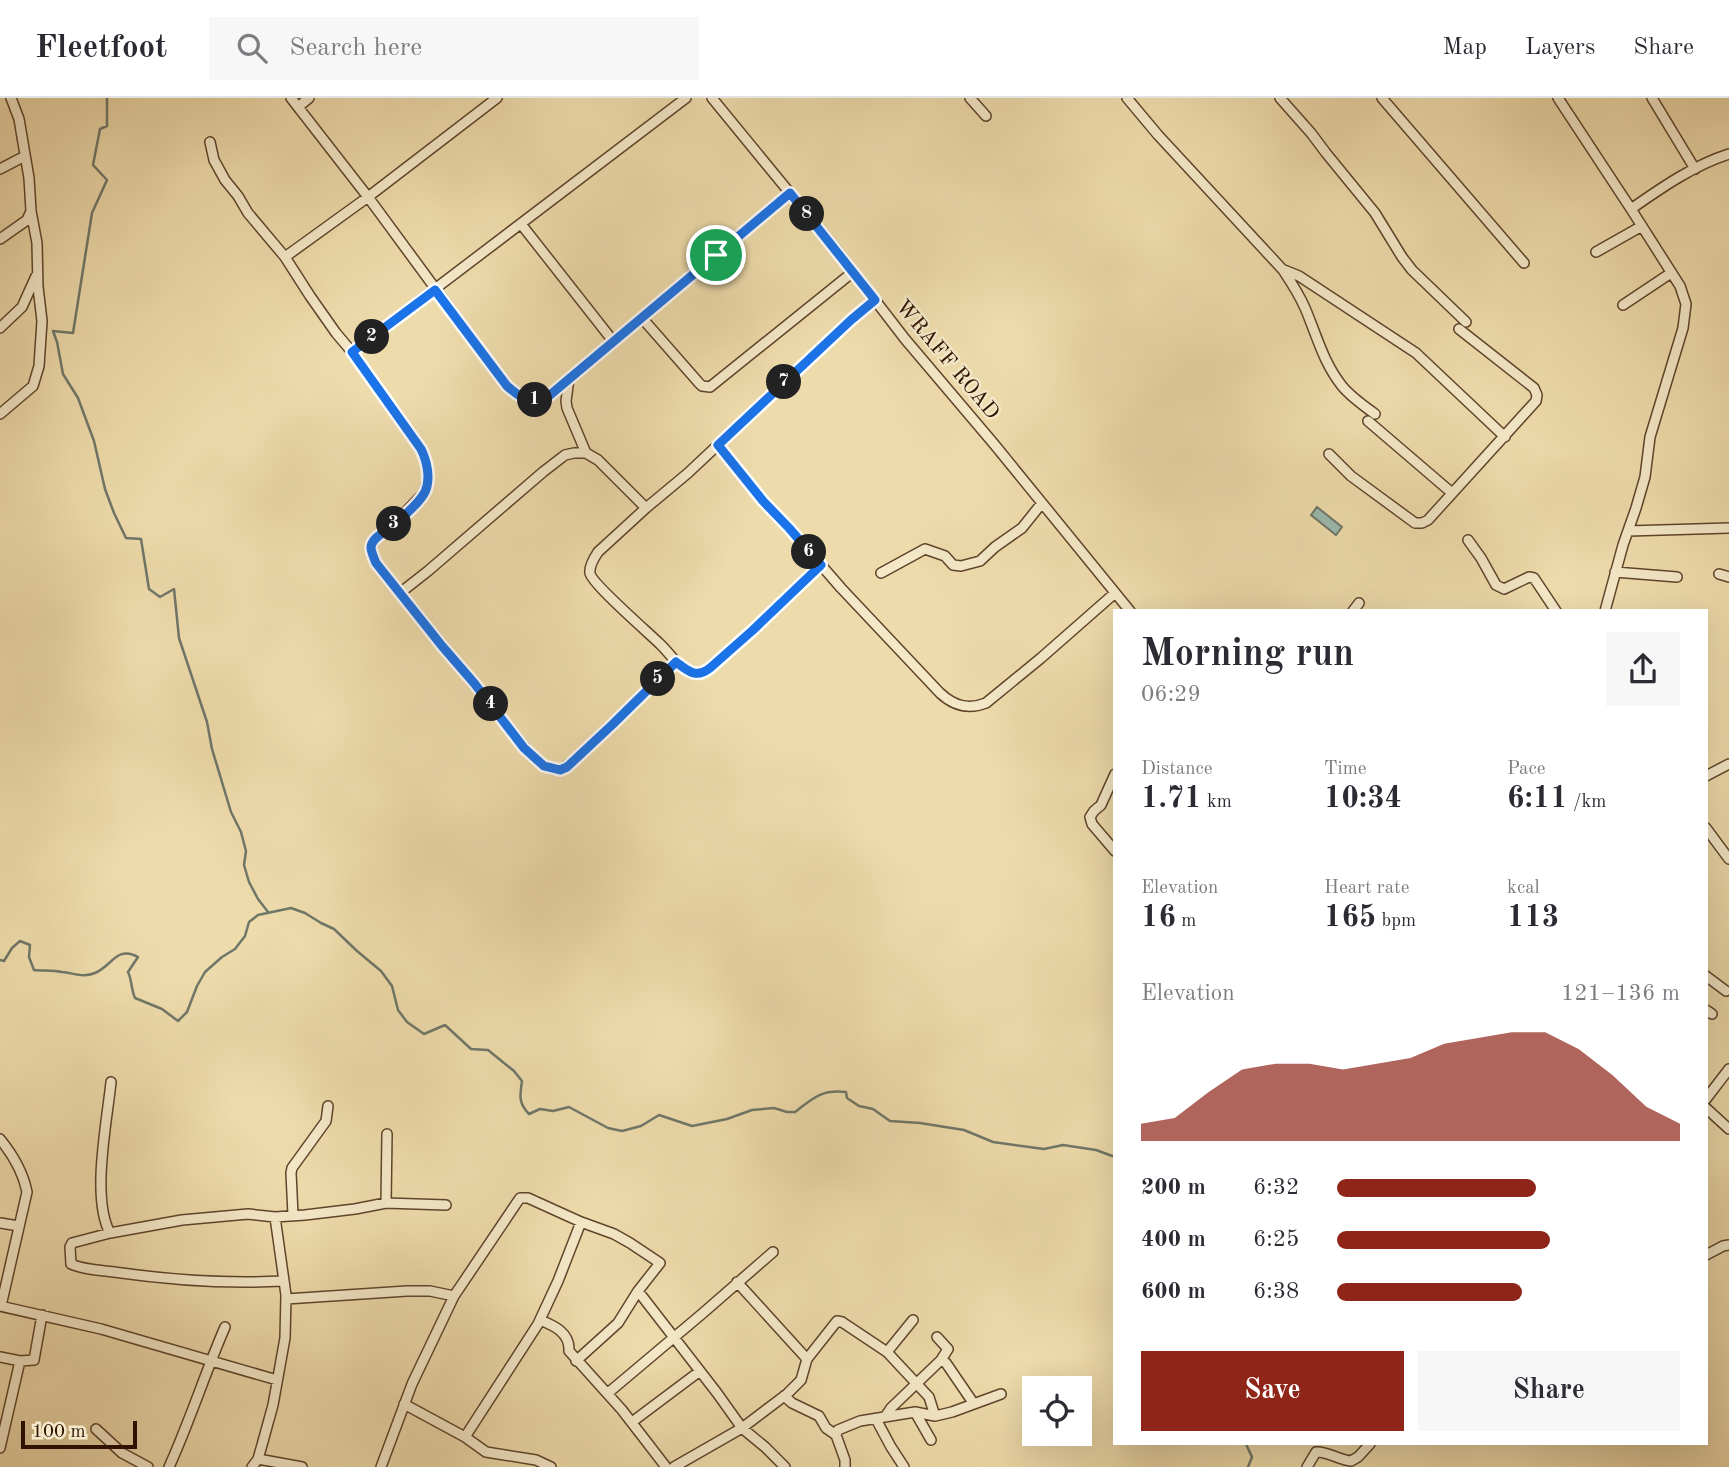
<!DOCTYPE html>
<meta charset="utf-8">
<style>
body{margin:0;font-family:"Old Standard TT",serif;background:#f7f7f7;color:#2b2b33;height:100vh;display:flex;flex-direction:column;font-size:26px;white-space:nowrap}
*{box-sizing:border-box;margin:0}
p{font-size:23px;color:#7c7c81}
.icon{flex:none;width:38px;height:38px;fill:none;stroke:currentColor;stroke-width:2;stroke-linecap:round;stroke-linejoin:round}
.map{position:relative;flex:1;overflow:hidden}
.panel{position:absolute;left:1113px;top:511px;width:595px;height:836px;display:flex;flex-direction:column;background:#fff;border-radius:0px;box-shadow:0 7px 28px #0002}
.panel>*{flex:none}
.fabs{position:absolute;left:1022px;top:1278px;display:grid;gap:14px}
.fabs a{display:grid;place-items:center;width:70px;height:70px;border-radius:0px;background:#fff;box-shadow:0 7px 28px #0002;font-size:35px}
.scale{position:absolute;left:21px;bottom:18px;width:116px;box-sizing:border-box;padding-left:7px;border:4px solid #2f1200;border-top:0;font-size:19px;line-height:24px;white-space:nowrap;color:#2f1200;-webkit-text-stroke:5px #f4e8c8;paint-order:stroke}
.pin{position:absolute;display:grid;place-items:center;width:60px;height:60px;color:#fff;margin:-30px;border:4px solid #fff;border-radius:50%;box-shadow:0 2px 7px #0007}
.km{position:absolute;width:35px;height:35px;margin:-18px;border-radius:50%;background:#222;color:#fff;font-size:19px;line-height:35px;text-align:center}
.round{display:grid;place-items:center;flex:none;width:74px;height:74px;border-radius:0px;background:#f7f7f7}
.overview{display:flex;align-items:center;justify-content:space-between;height:119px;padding:0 28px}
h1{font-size:38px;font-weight:700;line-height:52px}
.figures{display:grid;grid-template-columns:repeat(3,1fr);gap:10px;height:119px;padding:7px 28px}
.figures div{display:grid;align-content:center}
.figures b{font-size:30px;font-weight:700}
.figures small{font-size:19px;font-weight:400}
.figures p{font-size:19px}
.chart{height:196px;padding:14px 28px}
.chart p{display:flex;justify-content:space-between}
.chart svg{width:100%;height:126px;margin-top:7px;fill:#8f2418;opacity:.7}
.action{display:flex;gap:14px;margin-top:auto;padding:14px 28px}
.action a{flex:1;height:80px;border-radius:0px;background:#8f2418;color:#fff;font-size:28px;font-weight:700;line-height:80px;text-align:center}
.action a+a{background:#f7f7f7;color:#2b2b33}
ul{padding:0 28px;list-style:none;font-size:23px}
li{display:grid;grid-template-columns:112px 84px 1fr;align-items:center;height:52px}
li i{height:18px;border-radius:9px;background:#8f2418}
header{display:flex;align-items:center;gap:42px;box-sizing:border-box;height:98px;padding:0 35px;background:#fff;border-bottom:2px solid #e1e1e2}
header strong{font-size:33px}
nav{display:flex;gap:38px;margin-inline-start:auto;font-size:24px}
.search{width:490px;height:63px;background:#f7f7f7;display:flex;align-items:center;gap:18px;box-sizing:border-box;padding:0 24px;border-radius:0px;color:#7c7c81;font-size:26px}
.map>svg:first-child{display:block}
.water{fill:#9abaaf;stroke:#6f7769;stroke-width:2}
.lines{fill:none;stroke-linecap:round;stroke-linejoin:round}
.stream{stroke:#6f7769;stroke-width:2.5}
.street-casing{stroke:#5f442b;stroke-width:12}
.street{stroke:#f4e8c8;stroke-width:9}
.route-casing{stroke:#fff;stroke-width:14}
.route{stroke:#1a73e8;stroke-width:9}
.labels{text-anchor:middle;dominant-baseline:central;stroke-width:5;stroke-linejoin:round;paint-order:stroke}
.street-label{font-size:21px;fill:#2f1200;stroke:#f4e8c8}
</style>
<header>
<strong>Fleetfoot</strong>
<div class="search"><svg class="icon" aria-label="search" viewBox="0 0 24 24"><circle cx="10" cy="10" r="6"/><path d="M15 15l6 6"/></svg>Search here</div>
<nav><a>Map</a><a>Layers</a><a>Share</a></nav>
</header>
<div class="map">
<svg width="1729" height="1369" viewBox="0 0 1729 1369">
<rect width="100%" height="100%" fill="#eedbab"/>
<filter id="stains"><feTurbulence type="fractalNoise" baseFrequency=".00286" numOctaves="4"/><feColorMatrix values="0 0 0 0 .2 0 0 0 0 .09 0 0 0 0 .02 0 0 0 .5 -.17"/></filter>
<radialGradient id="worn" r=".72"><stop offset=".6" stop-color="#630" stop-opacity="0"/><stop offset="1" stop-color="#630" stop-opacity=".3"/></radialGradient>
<path class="water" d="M 1317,409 L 1342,429 L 1336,437 L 1311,417 Z"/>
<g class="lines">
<path class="stream" d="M 107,0 L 107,28 L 100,31 L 93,67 L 107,82 L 92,115 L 73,235 L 53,233 L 57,244 L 63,276 L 78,300 L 94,343 L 105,391 L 114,415 L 126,440 L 141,441 L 149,491 L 160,499 L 174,491 L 179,540 L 207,624 L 212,651 L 231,714 L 241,734 L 246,753 L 244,767 L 249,784 L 258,801 L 268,814
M 0,862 L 4,863 L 12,850 L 20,843 L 30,847 L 29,859 L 34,872 C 43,873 53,872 62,874 C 74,875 83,880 95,875 C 112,868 117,847 138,859 L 128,874 C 132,882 131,891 135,900 L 162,911 L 178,923 L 187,914 L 197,888 L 205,874 L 222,859 L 235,851 L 245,838 L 249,824 L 258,817 L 291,810 L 305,815 L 321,825 L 334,831 L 357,853 L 381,873 L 392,888 L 398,912 L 407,924 L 424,936 L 445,927 L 471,951 L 488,952 L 514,973 L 522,983 C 520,997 518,1005 529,1016 L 540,1011 L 553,1013 L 569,1009 L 608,1030 L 622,1033 L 641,1028 L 659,1017 L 692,1028 L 727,1021 L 752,1012 L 774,1010 L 787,1014 L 795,1014 C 813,1000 822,991 846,994 L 847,1000 L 859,1008 L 873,1011 L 890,1023 L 920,1025 L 964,1032 L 993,1044 L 1044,1051 L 1063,1047 L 1096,1052 L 1115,1059
M 1246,1346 L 1252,1359 L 1248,1369"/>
<defs>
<path id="street" d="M 291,0 L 368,99 L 507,288 C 523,302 529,306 550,297 L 790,95
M 712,0 L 835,150 L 905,241 L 994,346 L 1130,513
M 970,0 L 986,18
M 1127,0 L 1158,37 L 1283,172 C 1291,184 1299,196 1305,210 C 1317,238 1323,264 1342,288 C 1351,299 1364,308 1375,316
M 1280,0 L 1311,35 L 1326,55 L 1375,115 L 1402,159 L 1412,172 L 1466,224
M 1382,0 L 1524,165
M 1558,0 L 1631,111 L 1680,188 L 1686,206 L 1683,230 L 1650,339 L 1645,379 L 1636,410 L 1623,447 L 1605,513
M 1652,0 L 1695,71
M 298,9 L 309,0
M 210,44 L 214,62 L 225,82 L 238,98 L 248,115 L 285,159 L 310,198 L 336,235 L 352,254 L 416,343 L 425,359 L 427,371 L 427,384 L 424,395 L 393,427 L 374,442 L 371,452 L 376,465 L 531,657 L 544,668 L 552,671 L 560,672 L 575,662 L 676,564 C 671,558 666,552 661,547 C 650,536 591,485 590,475 C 589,468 594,460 598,454 L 646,410
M 0,71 L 25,58
M 1631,111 C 1661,90 1694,67 1729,56
M 521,126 L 613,243
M 0,141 L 27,122 L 31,113 L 29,80 L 19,21 L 11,0
M 1596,154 L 1642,128
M 285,159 L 368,99 L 497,0
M 1284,172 L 1299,178 L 1416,255 L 1505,339
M 1623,207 L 1671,175
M 642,220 L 699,285 L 702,288 L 710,289 L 853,174
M 0,230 L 22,209 L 36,178
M 352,254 L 686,0
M 569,281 L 566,303 L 567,310 L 586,355
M 0,316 L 33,288 L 39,268 L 42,223 L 38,189 L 37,145 L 31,113
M 1368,323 L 1452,395
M 718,347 L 763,403 L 789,430 L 841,490 L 940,595 C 954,608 968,612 986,605 L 1041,560 L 1115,495
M 1329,356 L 1351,378 L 1415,425 L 1422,425 L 1428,422 L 1536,303 L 1537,297 L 1534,290 L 1459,231
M 1628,433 L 1729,430
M 1468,442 L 1481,460 L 1496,487 L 1504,491 L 1529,479 L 1534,480 L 1556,513
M 1615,474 L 1677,479
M 881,475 L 925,451 L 945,458 L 953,467 L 961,468 L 980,463 L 995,449 L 1022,430 L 1042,405
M 1719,476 L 1729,479
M 400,495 L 428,473 L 543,374 L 565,357 L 574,355 L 586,355 L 598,362 L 646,410 L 688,375 L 851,222 L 875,202
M 1353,513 L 1359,505
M 676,564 L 693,575 L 703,575 L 753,532 L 821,467
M 1115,676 L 1101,707 L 1094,713 L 1090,719 L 1092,726 L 1115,753
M 1706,678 L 1729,666
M 1706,730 L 1729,761
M 1706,878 L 1726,893
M 1706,912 L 1712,916
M 1706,1001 L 1729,971
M 1706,1010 L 1729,1031
M 0,1041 C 13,1057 23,1073 27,1094 L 1,1208
M 386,1105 L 387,1036
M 293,1117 L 291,1075 L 292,1070 L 326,1023 L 328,1008
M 0,1125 L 19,1128
M 110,1135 C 91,1100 107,1024 111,984
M 1706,1157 L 1723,1148 L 1729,1147
M 283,1183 C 226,1186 170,1182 114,1174 C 100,1172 84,1172 71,1166 L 70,1149 L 72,1145 L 110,1135 L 182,1122 L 248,1116 L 275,1119 L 305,1117 L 355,1111 L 386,1105 L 446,1107
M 737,1184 L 807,1261
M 638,1193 L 717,1295 L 742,1330 L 765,1349 L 785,1369
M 286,1201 L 407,1193 L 430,1193 L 454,1198
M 0,1208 L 101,1231 L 277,1282
M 540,1222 C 555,1228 570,1235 569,1253 L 622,1312 L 666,1369
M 937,1239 L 948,1251 L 941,1262
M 887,1254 L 913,1222
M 0,1259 L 20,1263 L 34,1262 L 42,1217
M 608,1295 L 703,1215 L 773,1154
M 784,1298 L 792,1305 L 819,1318 L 826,1330 L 836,1337 L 845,1362 L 845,1369
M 404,1306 L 465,1339 L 486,1354 L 536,1362 L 551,1369
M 915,1314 L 931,1342
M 885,1319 L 891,1310 L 941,1262 L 946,1265 L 974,1306
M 876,1321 L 891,1349 L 904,1369
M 632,1324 L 700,1273
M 96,1331 L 122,1355 L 148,1369
M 836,1337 L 838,1332 L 860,1323 L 915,1314 L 935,1318 L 952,1314 L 1001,1296
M 465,1339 L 538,1226 L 558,1183 L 581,1124
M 0,1350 L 20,1263
M 258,1361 L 302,1369
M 169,1369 C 190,1323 205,1275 225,1229
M 252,1369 L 258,1361 L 262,1347 L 273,1307 L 285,1240 L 286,1197 L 275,1119
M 381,1369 L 412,1286 L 454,1198 L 520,1100 L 528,1100 L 581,1124 L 614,1136 L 630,1145 L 660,1165 L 638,1193 L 618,1225 L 576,1263
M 674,1369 L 742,1330 L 787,1296 L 801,1282 L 807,1261 L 837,1223 L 842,1224 L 887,1254 L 929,1299 L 935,1318
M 1307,1369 L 1316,1354 C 1327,1353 1339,1362 1351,1363 L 1358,1359 L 1370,1346"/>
</defs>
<use href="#street" class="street-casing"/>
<use href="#street" class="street"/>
</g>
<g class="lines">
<defs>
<path id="route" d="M 790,95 L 875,202 L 851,222 L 718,347 L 763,403 L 789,430 L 821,467 L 753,532 L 710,570 C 696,581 688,573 676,564 L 613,626 L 567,669 L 560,672 L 544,668 L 524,650 L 474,585 L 442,548 L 376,465 C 374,460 371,454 371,449 C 372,441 380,437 385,433 C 397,424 418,407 425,394 C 431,381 427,363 421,351 L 352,254 L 435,192 L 507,288 C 523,302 529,306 550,297 Z"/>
</defs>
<use href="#route" class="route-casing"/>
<use href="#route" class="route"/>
</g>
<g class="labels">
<g class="street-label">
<text transform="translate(947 262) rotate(50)">WRAFF ROAD</text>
</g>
</g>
<rect width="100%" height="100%" filter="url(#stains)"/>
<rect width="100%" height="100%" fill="url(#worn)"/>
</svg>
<div class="fabs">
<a><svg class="icon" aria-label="locate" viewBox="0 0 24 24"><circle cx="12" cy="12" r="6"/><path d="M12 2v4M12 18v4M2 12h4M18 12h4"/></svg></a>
</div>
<div class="scale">100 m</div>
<div class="pin" style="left:716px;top:157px;background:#1e9e55"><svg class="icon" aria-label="arrive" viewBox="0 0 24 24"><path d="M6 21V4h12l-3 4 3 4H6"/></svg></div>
<b class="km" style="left:535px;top:302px">1</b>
<b class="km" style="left:372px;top:239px">2</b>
<b class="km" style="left:394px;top:426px">3</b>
<b class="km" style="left:491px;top:606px">4</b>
<b class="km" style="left:658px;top:581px">5</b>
<b class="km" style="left:809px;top:454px">6</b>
<b class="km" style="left:784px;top:284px">7</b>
<b class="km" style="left:807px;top:116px">8</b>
<section class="panel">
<div class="overview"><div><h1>Morning run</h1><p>06:29</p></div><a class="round"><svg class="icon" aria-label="share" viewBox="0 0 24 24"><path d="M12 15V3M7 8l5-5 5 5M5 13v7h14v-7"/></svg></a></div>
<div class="figures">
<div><p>Distance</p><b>1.71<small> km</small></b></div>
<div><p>Time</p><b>10:34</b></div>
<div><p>Pace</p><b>6:11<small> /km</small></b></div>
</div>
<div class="figures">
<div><p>Elevation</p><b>16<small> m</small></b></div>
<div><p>Heart rate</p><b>165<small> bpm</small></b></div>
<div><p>kcal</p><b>113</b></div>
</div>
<div class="chart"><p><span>Elevation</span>121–136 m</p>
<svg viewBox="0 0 160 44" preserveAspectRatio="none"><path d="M0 44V38L10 36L20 27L30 19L40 17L50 17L60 19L70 17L80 15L90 10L100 8L110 6L120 6L130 12L140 21L150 32L160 38V44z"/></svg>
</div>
<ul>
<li><b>200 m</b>6:32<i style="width:58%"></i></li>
<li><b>400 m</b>6:25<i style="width:62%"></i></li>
<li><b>600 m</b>6:38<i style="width:54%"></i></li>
</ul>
<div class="action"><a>Save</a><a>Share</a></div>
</section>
</div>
